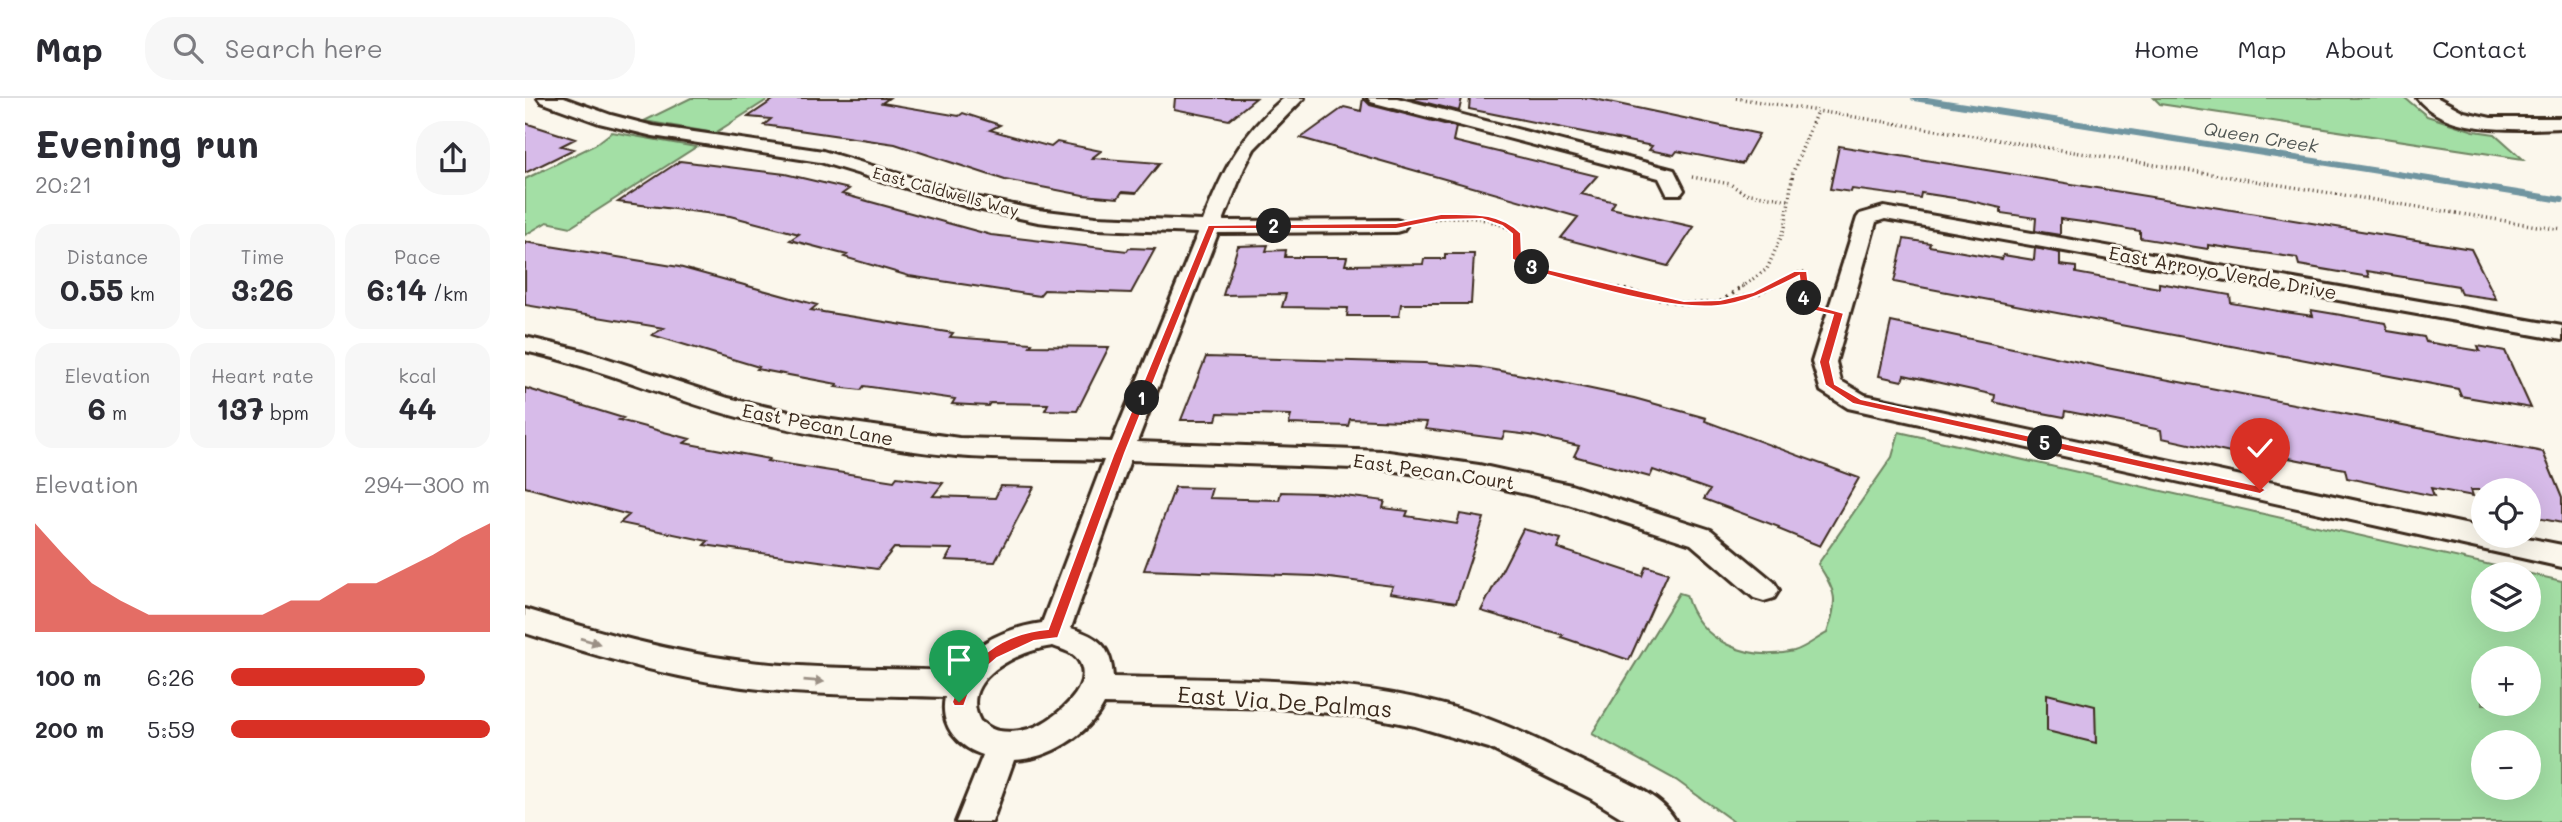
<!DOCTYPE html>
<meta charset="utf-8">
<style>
body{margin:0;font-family:Mali,sans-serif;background:#f7f7f7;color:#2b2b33;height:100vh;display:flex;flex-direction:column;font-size:26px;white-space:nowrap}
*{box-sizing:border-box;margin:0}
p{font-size:23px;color:#7c7c81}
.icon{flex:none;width:38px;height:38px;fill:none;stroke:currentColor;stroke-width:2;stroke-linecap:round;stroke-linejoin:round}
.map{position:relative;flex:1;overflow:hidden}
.details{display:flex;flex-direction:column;background:#fff;width:525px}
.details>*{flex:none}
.controls{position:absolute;left:1946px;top:380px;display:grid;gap:14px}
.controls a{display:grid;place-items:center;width:70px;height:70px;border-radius:50%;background:#fff;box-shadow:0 7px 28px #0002;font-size:35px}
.pin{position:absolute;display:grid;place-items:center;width:60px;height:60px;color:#fff;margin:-72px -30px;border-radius:50% 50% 50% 0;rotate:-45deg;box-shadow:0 0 7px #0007}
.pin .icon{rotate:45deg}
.km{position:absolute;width:35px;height:35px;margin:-18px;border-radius:50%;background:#222;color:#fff;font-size:19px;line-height:35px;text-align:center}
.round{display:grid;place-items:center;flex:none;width:74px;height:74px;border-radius:28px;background:#f7f7f7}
.headline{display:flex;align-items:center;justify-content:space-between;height:119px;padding:0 35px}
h1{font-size:38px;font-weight:700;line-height:52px}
.metrics{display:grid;grid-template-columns:repeat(3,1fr);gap:10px;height:119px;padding:7px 35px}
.metrics div{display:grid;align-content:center;border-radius:18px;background:#f7f7f7;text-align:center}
.metrics b{font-size:30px;font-weight:700}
.metrics small{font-size:19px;font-weight:400}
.metrics p{font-size:19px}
.chart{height:196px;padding:14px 35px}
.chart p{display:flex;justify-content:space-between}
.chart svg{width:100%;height:126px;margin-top:7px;fill:#d93025;opacity:.7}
ul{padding:0 35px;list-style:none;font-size:23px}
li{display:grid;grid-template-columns:112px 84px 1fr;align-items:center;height:52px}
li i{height:18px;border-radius:9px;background:#d93025}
header{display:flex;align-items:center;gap:42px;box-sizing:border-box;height:98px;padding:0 35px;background:#fff;border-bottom:2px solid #e1e1e2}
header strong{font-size:33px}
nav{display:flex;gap:38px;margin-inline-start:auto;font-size:24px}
.search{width:490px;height:63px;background:#f7f7f7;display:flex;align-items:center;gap:18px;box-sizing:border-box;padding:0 24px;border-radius:28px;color:#7c7c81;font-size:26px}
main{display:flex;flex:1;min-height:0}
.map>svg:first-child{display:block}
.green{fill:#a3dfa5;stroke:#6f8462;stroke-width:2;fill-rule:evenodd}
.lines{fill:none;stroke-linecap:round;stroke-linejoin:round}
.stream{stroke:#7095a0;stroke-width:6}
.building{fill:#d7bbe9;stroke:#3b2a1e;stroke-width:2}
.street-casing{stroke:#3b2a1e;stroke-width:6}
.path-far1{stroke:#3b2a1e;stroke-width:3.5;stroke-dasharray:1 3.5;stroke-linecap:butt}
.path{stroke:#3b2a1e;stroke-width:4.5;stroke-dasharray:2 5;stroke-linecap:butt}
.street{fill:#fbf7ec;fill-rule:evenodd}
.oneway{fill:#9b9085}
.route{fill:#d93025;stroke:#fff;stroke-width:2}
.labels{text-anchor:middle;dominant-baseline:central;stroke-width:6;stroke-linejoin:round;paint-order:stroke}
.far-street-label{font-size:16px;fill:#3b2a1e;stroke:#fbf7ec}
.far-water-label{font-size:18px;font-style:italic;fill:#515754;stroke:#fbf7ec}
.street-label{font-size:19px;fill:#3b2a1e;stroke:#fbf7ec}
.near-street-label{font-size:23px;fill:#3b2a1e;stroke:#fbf7ec}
</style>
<header>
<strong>Map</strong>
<div class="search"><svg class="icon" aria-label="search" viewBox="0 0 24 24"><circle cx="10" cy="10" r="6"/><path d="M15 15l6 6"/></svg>Search here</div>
<nav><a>Home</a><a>Map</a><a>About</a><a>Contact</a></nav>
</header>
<main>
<section class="details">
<div class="headline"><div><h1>Evening run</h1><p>20:21</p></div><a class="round"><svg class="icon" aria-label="share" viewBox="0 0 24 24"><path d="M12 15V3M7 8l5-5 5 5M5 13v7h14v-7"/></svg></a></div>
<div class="metrics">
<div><p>Distance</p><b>0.55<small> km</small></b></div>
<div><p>Time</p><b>3:26</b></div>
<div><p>Pace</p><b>6:14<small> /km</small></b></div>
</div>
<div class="metrics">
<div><p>Elevation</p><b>6<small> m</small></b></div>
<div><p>Heart rate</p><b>137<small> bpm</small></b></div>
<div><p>kcal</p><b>44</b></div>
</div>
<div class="chart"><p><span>Elevation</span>294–300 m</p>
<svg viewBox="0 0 160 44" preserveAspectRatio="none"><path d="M0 44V6L10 17L20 27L30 33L40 38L50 38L60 38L70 38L80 38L90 33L100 33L110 27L120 27L130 22L140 17L150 11L160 6V44z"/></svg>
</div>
<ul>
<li><b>100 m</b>6:26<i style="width:75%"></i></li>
<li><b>200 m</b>5:59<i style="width:100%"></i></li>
</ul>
</section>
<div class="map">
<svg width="2037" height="724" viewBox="0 0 2037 724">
<rect width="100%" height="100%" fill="#fbf7ec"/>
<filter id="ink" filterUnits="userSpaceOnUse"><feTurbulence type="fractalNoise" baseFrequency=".0143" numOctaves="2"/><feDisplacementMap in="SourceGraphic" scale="14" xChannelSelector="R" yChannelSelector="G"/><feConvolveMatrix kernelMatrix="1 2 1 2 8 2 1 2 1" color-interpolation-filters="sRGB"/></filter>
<g filter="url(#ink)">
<path class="green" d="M 166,0 L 245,0 L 190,35 L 119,23 Z
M 1629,0 L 1880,0 L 1902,18 L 1949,33 L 1970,36 L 1998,61 L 1635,6 Z
M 87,34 L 171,49 L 46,129 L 22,124 L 0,137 L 0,81 L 70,47 Z
M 1374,334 L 2037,483 L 2037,724 L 1209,724 L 1151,682 L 1067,636 L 1154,495 L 1161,497 C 1174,544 1223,564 1269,553 C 1280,550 1292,540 1302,535 C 1313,502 1312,495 1293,466 L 1367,359 ZM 1958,476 L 2004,476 L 2004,522 L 1958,522 ZM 1958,560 L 2004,560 L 2004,606 L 1958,606 ZM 1958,644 L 2004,644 L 2004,690 L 1958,690 Z"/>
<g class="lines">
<path class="stream" d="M 1389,0 L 2037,102"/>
</g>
<path class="building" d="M 251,0 L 364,0 L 357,5 L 434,18 L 438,15 L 475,27 L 465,32 L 526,49 L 532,44 L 576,53 L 567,60 L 635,65 L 611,95 L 597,94 L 593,100 L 558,97 L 480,82 L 370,46 L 239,27 L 246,21 L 223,19 Z
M 650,0 L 731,0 L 704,22 L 649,11 Z
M 838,0 L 845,7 L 931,29 L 928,43 L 1072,78 L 1056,96 L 1090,104 L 1086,110 L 1169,129 L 1143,168 L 1036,140 L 1053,119 L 776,40 L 819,9 L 836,13 Z
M 882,0 L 937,0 L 934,13 Z
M 945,0 L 1065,0 L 1234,36 L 1217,66 L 1152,53 L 1149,57 L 1124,52 L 1127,48 L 944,11 Z
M 0,25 L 50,41 L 36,48 L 49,51 L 0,75 Z
M 1314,48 L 1946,151 L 1971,201 L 1936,196 L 1933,188 L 1842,173 L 1844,179 L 1774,167 L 1772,160 L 1683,147 L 1683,151 L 1615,140 L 1615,133 L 1573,126 L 1535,121 L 1535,137 L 1510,133 L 1511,120 L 1476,115 L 1476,110 L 1442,102 L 1396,95 L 1395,100 L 1327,91 L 1326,94 L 1305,91 Z
M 155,63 L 260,76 L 324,91 L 317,96 L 466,137 L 602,153 L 604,150 L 630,151 L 606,195 L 519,192 L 514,198 L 384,178 L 319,159 L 322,157 L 265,142 L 274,136 L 205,118 L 93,104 Z
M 1379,141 L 1405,145 L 1404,148 L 1477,161 L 1478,157 L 1509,162 L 1510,150 L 1535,155 L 1535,167 L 1551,169 L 1551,175 L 1634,190 L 1634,185 L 1705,197 L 1706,205 L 1753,213 L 1788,218 L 1786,212 L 1816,217 L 1860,225 L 1863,233 L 1899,239 L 1901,244 L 1955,253 L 1953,248 L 1980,253 L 2006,310 L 1936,298 L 1933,291 L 1369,184 Z
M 0,144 L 154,169 L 292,207 L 286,212 L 428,235 L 425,239 L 507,245 L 505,248 L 584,249 L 552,313 L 520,312 L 523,306 L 465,305 L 463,308 L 427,306 L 430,301 L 339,288 L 336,292 L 310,289 L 312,286 L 232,271 L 234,269 L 127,237 L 139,230 L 0,207 Z
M 743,147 L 741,153 L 761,152 L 760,159 L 822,159 L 820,167 L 898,166 L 899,161 L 920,161 L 920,156 L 949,156 L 946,206 L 876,206 L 874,218 L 822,218 L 823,210 L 757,209 L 761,196 L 698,197 L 713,148 Z
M 1366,224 L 1582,270 L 2018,354 L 2037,400 L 2037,425 L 2012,420 L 2004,392 L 1946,392 L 1948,398 L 1906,390 L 1909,398 L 1822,380 L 1820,371 L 1718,351 L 1719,358 L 1637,340 L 1636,332 L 1540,313 L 1539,319 L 1497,311 L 1469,304 L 1470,297 L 1379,277 L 1377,283 L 1354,278 Z
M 681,259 L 899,265 L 953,269 L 1014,280 L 1109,300 L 1181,320 L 1180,323 L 1334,380 L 1295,448 L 1253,431 L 1254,429 L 1179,401 L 1185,392 L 1128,372 L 1125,379 L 1049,358 L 1054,348 L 1005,337 L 980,334 L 977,341 L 900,331 L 902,324 L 825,321 L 823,328 L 764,326 L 766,317 L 693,315 L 691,322 L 656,322 Z
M 0,290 L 98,320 L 94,322 L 165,341 L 159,345 L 244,361 L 242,363 L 369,383 L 372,379 L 418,385 L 408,398 L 470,400 L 476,388 L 509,389 L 470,464 L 421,462 L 427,451 L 369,450 L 352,471 L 179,447 L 183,443 L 95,425 L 104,417 L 0,389 Z
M 650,389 L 687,390 L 684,400 L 754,402 L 756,394 L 795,395 L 860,403 L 858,410 L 883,413 L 881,418 L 932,426 L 935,416 L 959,420 L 931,505 L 865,495 L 868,488 L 789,478 L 619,472 Z
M 998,431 L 1036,441 L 1032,450 L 1117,478 L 1121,468 L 1143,475 L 1104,562 L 1036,539 L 1038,537 L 956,513 Z
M 1522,596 L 1570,608 L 1571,645 L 1522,633 Z"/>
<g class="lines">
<defs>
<path id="street" d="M 13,0 L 39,0 L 86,17 L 128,28 L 298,53 L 454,100 L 513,112 L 571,119 L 678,123 C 699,71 715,37 759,0 L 779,0 L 729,51 L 719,70 L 698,123 L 871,122 L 878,124 L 881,128 L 878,132 L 871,134 L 693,135 L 612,344 L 857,353 L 954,367 L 1046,387 L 1186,432 L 1249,484 L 1254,492 L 1249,500 L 1239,503 L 1229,500 L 1166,446 L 1043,406 L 954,385 L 857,371 L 605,362 L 546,530 C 574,539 586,548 588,579 C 705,582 824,578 937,612 C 983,626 1025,648 1069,669 C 1095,681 1138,697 1151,724 L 1104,724 L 1065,700 L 964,650 L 890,628 L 845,619 L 754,610 L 579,606 C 563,637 524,661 489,662 L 467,724 L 431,724 L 458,657 C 433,649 414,628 420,599 C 362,597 303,598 244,592 C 160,584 80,561 0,535 L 0,511 C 72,533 143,554 218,563 C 289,572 360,570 432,573 C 450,543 484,530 517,525 L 579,362 C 530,360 480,362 431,358 C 363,351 294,339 228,323 C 150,304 78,270 0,253 L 0,239 L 59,253 L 203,300 L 286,319 L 434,340 L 587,344 L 673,135 L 571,131 L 513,124 L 443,109 L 295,64 L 128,38 L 74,25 L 16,4 ZM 528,548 C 538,552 550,554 555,565 C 568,590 531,619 512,628 C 501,633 486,635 474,633 C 466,632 461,627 455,623 C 432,580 496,552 528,548 Z
M 843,0 L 872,0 L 1149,72 L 1159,92 L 1156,96 L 1142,96 L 1134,80 L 846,4 Z
M 1892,0 L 1913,0 L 1939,14 L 1966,20 L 2037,20 L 2037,30 C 1994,31 1922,38 1892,0 Z
M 1359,109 L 2037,228 L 2037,242 L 1360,121 L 1351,124 L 1311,264 L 1316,283 L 1340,297 L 1958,430 L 1958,438 L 1992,438 L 2037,447 L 2037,469 L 1323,310 L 1296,293 L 1287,264 L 1332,120 L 1335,116 Z"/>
</defs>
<use href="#street" class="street-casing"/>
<path class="path-far1" d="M 1211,0 L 2037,132
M 1167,79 L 1205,86 L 1219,95 L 1264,102
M 891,124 C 927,117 959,115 992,135 L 992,161 L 1010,171 L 1087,189
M 1217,189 L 1242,171 L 1260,130 L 1268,74 L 1292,13
M 1245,189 L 1272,175 L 1278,175 L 1279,189"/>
<path class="path" d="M 1079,187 L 1159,206 L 1194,205 L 1219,187
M 1279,187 L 1281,208 L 1290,210
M 1199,204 L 1232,196 L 1249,187"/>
<use href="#street" class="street"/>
</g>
<defs><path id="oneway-solid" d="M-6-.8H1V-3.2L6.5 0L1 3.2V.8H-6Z" transform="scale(1.75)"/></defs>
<g class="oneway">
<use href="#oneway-solid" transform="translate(65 543) rotate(16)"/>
<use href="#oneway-solid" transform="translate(289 583) rotate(5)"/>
</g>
</g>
<path class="route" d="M 916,116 C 946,116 974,113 996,135 L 997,160 L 1013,169 L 1159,203 L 1195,202 L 1228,194 L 1269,173 L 1282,173 L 1286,206 L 1319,215 L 1305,264 L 1310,286 L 1336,301 L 1735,388 L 1741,392 L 1735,396 L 1328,306 L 1300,287 L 1294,264 L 1308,217 L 1278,210 L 1274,178 C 1248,191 1222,205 1193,208 C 1141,213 1059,186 1007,173 L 987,161 L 987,136 L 977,128 L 957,121 L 916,122 L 871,131 L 690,131 L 600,355 L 533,540 L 509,543 L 472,560 L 456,574 L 446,589 L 439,608 L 429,608 L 427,604 C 441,561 478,535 523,531 L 589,355 L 683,127 L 871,125 Z"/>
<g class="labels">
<g class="far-street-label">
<text transform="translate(421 93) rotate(15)">East Caldwells Way</text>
</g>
<g class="far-water-label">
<text transform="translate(1736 39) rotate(9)">Queen Creek</text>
</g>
<g class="street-label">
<text transform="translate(1698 174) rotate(10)">East Arroyo Verde Drive</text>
<text transform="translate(293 326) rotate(11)">East Pecan Lane</text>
<text transform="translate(909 373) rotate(8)">East Pecan Court</text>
</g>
<g class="near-street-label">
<text transform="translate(760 603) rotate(4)">East Via De Palmas</text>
</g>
</g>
</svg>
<div class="controls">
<a><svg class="icon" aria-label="locate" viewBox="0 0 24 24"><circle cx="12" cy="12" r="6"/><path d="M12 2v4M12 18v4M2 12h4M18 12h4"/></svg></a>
<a><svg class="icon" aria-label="layers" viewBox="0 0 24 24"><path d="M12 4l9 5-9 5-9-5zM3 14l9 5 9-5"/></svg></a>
<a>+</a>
<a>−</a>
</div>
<div class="pin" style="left:434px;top:604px;background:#1e9e55"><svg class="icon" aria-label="arrive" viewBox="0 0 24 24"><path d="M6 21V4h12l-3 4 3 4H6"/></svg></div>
<div class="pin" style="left:1735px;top:392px;background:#d93025"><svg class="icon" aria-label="check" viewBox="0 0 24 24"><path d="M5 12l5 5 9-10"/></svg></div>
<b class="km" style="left:617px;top:300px">1</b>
<b class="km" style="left:749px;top:128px">2</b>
<b class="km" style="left:1007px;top:169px">3</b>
<b class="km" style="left:1279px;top:200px">4</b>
<b class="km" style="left:1520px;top:345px">5</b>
</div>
</main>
